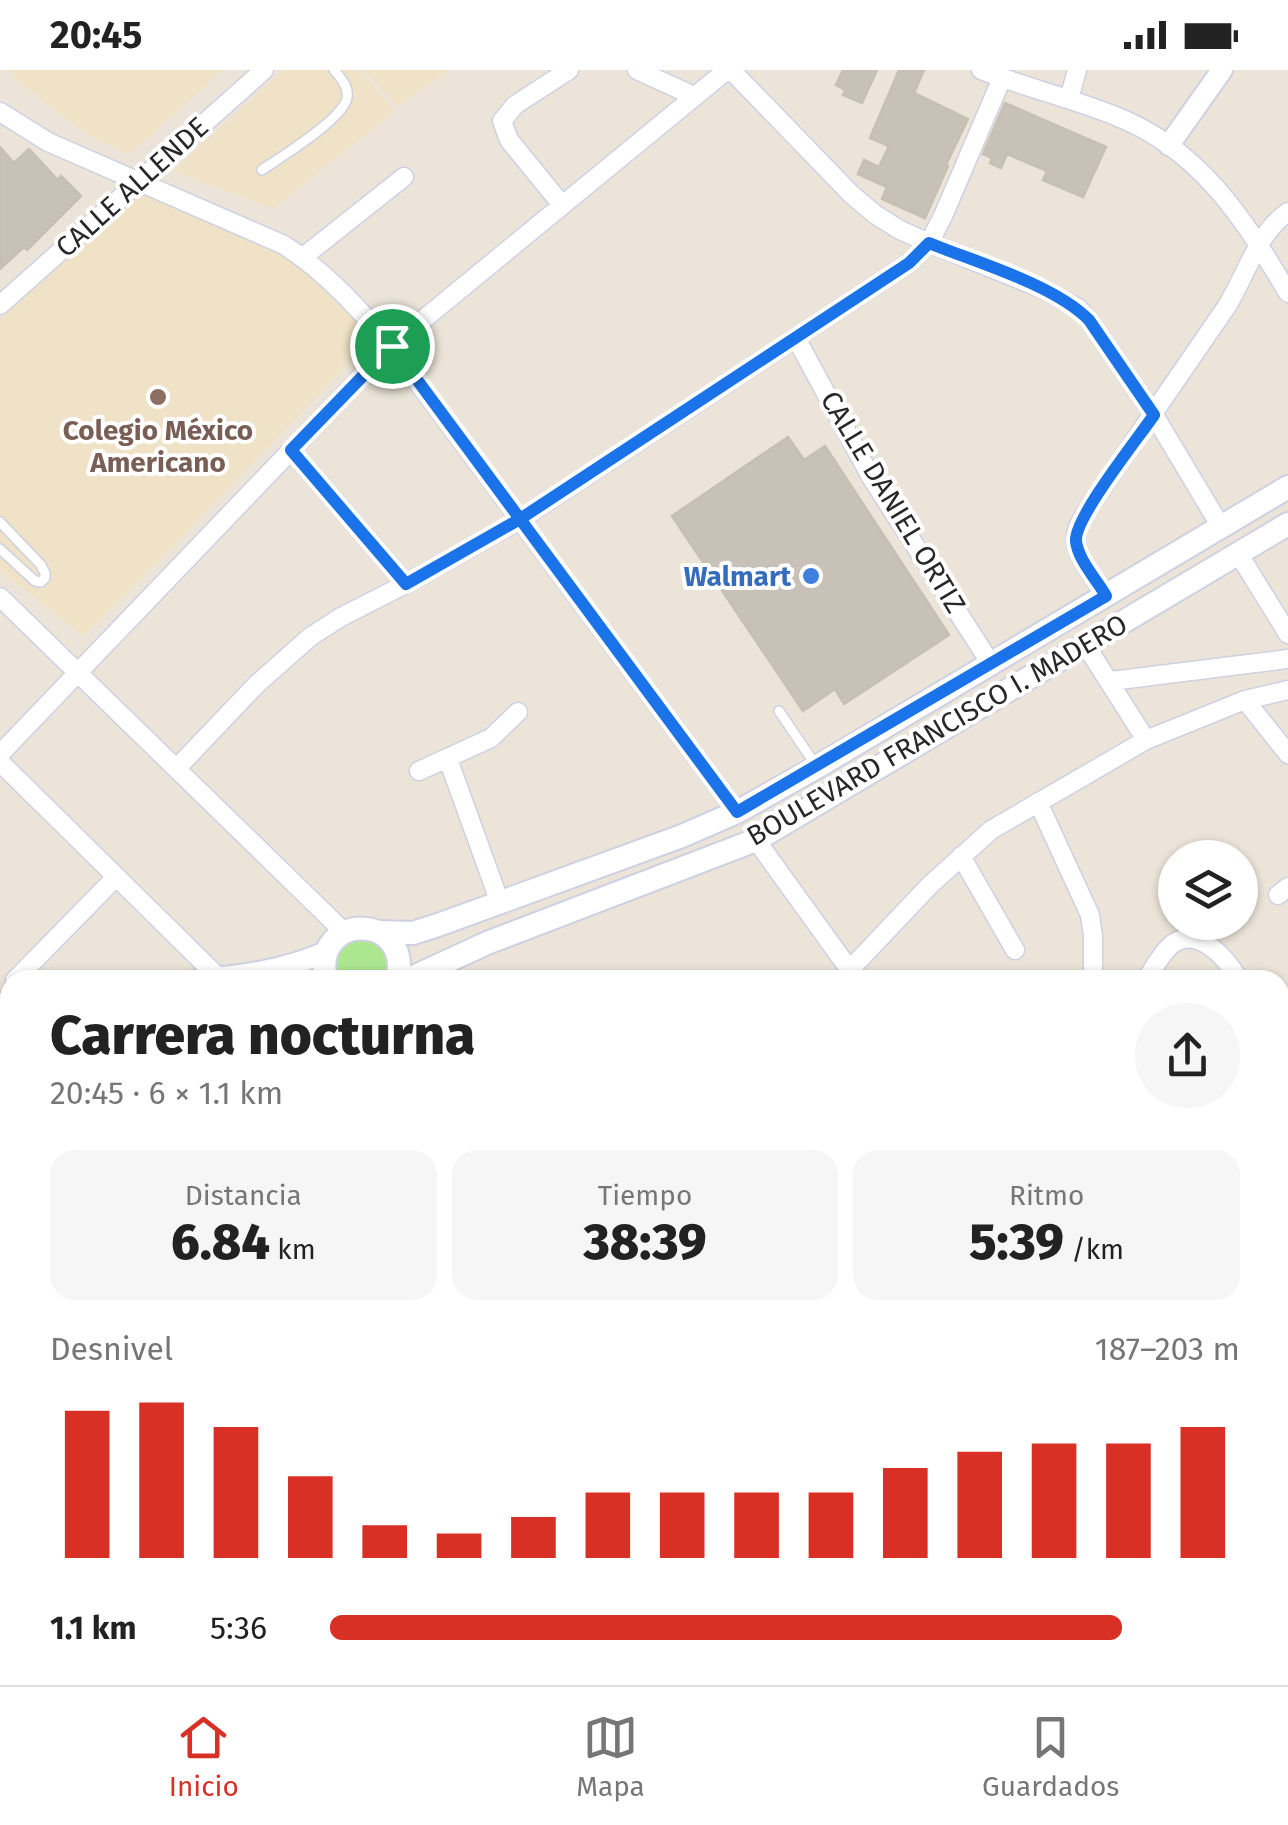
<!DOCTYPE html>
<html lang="es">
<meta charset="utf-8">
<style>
body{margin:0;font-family:"Fira Sans",sans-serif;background:#f6f6f6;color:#222;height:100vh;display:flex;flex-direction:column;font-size:38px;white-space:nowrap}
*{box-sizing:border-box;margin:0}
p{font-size:32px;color:#767676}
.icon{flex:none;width:55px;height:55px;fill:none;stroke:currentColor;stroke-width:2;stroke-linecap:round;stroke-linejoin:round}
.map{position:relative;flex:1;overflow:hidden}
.panel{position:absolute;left:0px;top:900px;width:1290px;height:715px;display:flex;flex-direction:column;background:#fff;border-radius:30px 30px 0 0;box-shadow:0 2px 8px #0004}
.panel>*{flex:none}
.controls{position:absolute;left:1158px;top:770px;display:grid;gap:20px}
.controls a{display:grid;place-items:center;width:100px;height:100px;border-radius:50%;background:#fff;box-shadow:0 2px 8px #0004;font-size:50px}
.pin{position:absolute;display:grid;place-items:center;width:85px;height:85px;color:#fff;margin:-42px;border:5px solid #fff;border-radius:50%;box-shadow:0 2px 10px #0007}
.round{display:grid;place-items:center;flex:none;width:105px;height:105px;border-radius:52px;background:#f6f6f6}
.summary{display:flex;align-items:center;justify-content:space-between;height:170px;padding:0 50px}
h1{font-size:55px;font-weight:800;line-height:75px}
.metrics{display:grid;grid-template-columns:repeat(3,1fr);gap:15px;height:170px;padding:10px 50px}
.metrics div{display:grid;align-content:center;border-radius:25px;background:#f6f6f6;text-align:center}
.metrics b{font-size:50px;font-weight:800}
.metrics small{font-size:28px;font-weight:400}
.metrics p{font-size:28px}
.chart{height:280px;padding:20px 50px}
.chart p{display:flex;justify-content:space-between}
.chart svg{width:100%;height:180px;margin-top:10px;stroke:#d93025;stroke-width:6}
ul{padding:0 50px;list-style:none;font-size:32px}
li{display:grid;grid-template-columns:160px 120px 1fr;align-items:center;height:75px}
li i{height:25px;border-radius:12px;background:#d93025}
.status{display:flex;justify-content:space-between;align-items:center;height:70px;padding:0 50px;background:#fff;direction:ltr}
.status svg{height:28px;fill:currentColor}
.dock{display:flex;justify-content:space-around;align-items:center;height:140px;border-top:2px solid #e0e0e0;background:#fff;font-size:28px;color:#767676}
.dock a{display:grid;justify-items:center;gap:5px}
.dock .on{color:#d93025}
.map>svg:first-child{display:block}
.education{fill:#efe2c6}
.green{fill:#ace790}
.building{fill:#c7c1b8;stroke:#c7c0b2;stroke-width:2.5}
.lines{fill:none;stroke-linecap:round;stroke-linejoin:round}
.service-casing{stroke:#cdd1e2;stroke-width:12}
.minor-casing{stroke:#cdd1e2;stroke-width:21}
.tertiary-casing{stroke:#cdd1e2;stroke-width:24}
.secondary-casing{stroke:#cdd1e2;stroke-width:26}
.service{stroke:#fff;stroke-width:9}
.minor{stroke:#fff;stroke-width:18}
.tertiary{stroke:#fff;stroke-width:20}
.secondary{stroke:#fff;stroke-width:22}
.route-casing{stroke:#fff;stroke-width:20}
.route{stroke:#1a73e8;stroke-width:12}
.education-dot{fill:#8d6e63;stroke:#fff;stroke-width:4}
.shop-dot{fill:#3f7fe0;stroke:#fff;stroke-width:4}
.labels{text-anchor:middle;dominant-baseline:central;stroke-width:8;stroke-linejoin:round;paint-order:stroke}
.street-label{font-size:28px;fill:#282828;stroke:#fff}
.education-label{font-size:28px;font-weight:bold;fill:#785e54;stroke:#fff}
.shop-label{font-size:28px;font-weight:bold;fill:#366cbe;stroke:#fff;text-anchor:end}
</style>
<div class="status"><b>20:45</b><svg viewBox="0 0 49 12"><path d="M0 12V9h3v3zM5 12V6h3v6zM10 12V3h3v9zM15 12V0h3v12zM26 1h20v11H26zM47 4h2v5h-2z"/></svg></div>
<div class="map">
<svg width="1288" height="1615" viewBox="0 0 1288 1615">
<rect width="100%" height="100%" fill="#ece4d8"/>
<path class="education" d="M 9,0 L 223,0 L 129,85 L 87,65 L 14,8 Z
M 283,0 L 359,0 L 395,41 L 273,139 L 173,101 Z
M 365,0 L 450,0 L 397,36 Z
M 143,122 L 220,152 L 291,189 L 374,267 L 157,493 L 83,566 L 0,500 L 0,249 Z"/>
<path class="green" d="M 366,865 L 388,880 L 388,905 L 385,910 L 341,910 C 334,900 335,887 340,876 Z"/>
<path class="building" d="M 843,0 L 877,0 L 862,33 L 843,25 L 845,20 L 836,15 Z
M 899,0 L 924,0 L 914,23 L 968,49 L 946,95 L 948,96 L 925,148 L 882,129 L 887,117 L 858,104 L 864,90 L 879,97 L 889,76 L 870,68 Z
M 1005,33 L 1106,77 L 1083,127 L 1043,110 L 1047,101 L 1007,84 L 1001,98 L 990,93 L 992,88 L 983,84 Z
M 0,77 L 14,93 L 29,79 L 58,110 L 61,106 L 81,126 L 27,180 L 24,177 L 0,199 Z
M 788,367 L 804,390 L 825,376 L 949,565 L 844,634 L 835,619 L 803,641 L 672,446 Z"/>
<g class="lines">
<defs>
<path id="service" d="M 262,100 C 281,87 343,49 347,28 C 349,17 341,8 334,0
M 0,452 L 41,495 L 45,503 L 45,508 L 41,512 L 35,511 L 0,479
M 779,641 L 817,697
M 0,1553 L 10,1538
M 0,1608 L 10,1593"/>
<path id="minor" d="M 637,0 L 694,26
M 731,0 L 852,125 L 876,145 L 900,160 L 929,173 L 1043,219 L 1078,238 L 1089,250 L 1154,345 L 1221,457
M 981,0 C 1024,17 1070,28 1113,45 C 1199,78 1243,147 1288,223
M 1069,29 L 1077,0
M 0,42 L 48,72 L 284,175 C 326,202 359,239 391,276 L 737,742
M 562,135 L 509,70 L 502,51 L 515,35 L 569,0
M 303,187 L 404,107
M 0,235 L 264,0
M 796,268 L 871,407 L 991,594
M 291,380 L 406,514
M 1238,483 L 1288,564
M 1106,526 C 1096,510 1076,488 1076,468 C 1076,455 1087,442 1093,431 L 1227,236 C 1246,205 1258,162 1288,142
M 0,527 L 344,862
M 1085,574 L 1146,670
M 1111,611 L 1288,589
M 1245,630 L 1288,684
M 0,684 L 391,276 L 727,0
M 448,689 L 500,833
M 0,692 L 218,907
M 177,698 L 257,614 L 310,567 L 341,547 L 406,514 L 521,449 L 909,193 L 929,173 L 943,146 L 1002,8
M 419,701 L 491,668 L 518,642
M 1038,732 L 1090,845 L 1093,866 L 1093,910
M 756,770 L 857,910
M 961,786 L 1015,880
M 1278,825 L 1288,817
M 15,910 L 116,807
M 840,910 L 930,815 L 991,760 L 1146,670 L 1245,630 L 1288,620
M 1146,910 C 1153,899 1160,886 1169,877 C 1195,852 1227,888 1239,910
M 0,1111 L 10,1104
M 1280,1197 L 1288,1196
M 1280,1546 L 1288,1551
M 901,1605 L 918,1615
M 372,1615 L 378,1605
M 670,1615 L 675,1605
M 1026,1615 L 1031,1605"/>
<path id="tertiary" d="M 1169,75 L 1222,0
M 197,910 C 243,905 282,901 326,882
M 0,933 L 10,932
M 0,1410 L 10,1395
M 0,1435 L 10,1440
M 332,1605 L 351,1615"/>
<path id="secondary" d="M 380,862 L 413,863 L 438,855 L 682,766 L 737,742 L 817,697 L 1288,417
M 326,910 C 310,841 414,842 397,910
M 407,910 L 487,873 L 756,770 L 1288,454"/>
</defs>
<use href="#service" class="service-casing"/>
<use href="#minor" class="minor-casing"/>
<use href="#tertiary" class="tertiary-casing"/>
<use href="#secondary" class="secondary-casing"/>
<use href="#service" class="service"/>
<use href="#minor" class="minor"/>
<use href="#tertiary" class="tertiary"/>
<use href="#secondary" class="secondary"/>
</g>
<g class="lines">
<defs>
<path id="route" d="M 392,276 L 737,742 L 1106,526 C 1097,510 1078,490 1076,471 C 1074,448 1139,367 1154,345 L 1089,250 C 1055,215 976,192 929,173 L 909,193 L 520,449 L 406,514 L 291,380 L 392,276"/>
</defs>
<use href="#route" class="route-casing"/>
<use href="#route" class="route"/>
</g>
<circle class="education-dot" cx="158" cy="327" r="10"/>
<circle class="shop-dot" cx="811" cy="506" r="10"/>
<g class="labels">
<g class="street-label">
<text transform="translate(132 117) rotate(-42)">CALLE ALLENDE</text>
<text transform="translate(893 432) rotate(59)">CALLE DANIEL ORTIZ</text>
<text transform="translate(937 660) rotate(-30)">BOULEVARD FRANCISCO I. MADERO</text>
</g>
<g class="education-label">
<text x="158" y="360">Colegio México<tspan x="158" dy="32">Americano</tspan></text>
</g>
<g class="shop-label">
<text x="791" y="506">Walmart</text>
</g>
</g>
</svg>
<div class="controls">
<a><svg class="icon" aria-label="layers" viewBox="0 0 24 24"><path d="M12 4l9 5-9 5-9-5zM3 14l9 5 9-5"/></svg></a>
</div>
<div class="pin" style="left:392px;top:276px;background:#1e9e55"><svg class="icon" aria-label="arrive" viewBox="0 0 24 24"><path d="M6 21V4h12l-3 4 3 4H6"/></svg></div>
<section class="panel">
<div class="summary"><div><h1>Carrera nocturna</h1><p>20:45 · 6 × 1.1 km</p></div><a class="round"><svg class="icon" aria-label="share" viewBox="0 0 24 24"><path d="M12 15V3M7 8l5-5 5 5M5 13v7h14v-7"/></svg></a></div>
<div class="metrics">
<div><p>Distancia</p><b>6.84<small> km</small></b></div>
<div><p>Tiempo</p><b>38:39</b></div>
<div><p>Ritmo</p><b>5:39<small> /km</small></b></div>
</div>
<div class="chart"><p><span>Desnivel</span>187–203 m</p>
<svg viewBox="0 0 160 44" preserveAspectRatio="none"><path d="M5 44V8M15 44V6M25 44V12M35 44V24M45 44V36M55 44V38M65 44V34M75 44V28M85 44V28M95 44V28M105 44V28M115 44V22M125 44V18M135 44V16M145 44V16M155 44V12"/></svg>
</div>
<ul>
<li><b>1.1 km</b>5:36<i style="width:87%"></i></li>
</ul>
</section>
</div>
<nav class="dock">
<a class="on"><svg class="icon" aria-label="home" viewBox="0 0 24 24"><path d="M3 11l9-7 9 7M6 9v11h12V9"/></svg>Inicio</a>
<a><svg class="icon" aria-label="map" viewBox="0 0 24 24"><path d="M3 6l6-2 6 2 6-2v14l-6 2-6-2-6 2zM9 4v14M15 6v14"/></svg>Mapa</a>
<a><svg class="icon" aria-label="saved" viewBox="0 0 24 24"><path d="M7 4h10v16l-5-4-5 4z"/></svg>Guardados</a>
</nav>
